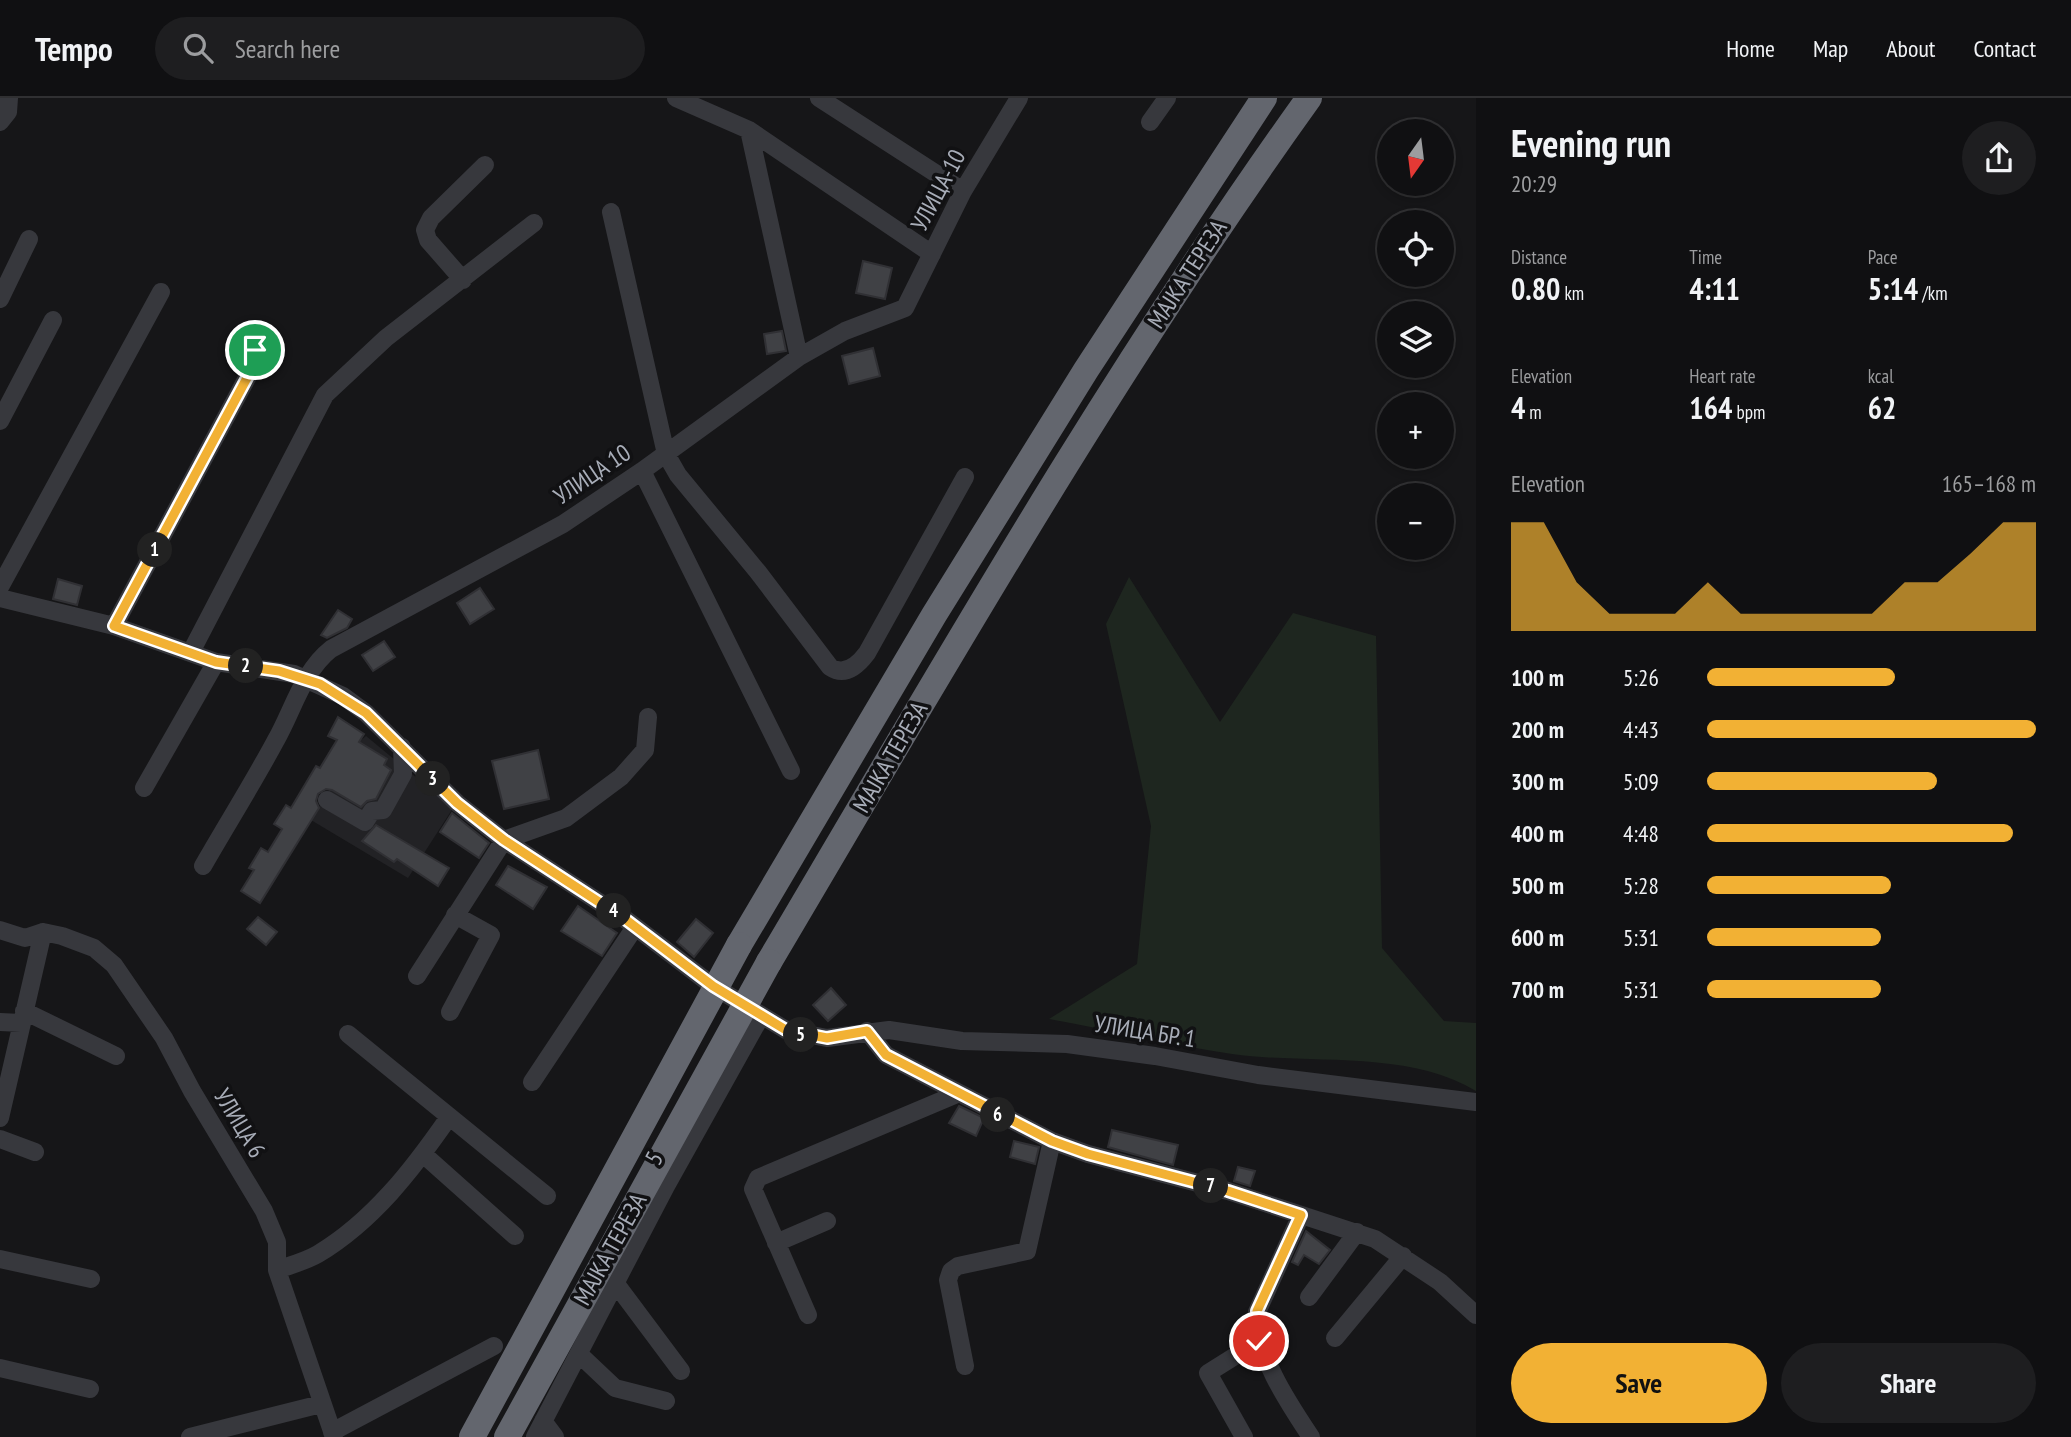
<!DOCTYPE html>
<meta charset="utf-8">
<style>
body{margin:0;font-family:"PT Sans Narrow",sans-serif;background:#1e1e20;color:#f1f3f6;height:100vh;display:flex;flex-direction:column;font-size:26px;white-space:nowrap}
*{box-sizing:border-box;margin:0}
p{font-size:23px;color:#9c9d9f}
.icon{flex:none;width:38px;height:38px;fill:none;stroke:currentColor;stroke-width:2;stroke-linecap:round;stroke-linejoin:round}
.map{position:relative;flex:1;overflow:hidden}
.side{display:flex;flex-direction:column;background:#101012;width:595px}
.side>*{flex:none}
.needle{width:46px;rotate:194deg}
.controls{position:absolute;left:1377px;top:21px;display:grid;gap:14px}
.controls a{display:grid;place-items:center;width:77px;height:77px;border-radius:50%;background:#101012;box-shadow:0 4px 10px #0003,0 0 0 2px #303032;font-size:35px}
.pin{position:absolute;display:grid;place-items:center;width:60px;height:60px;color:#fff;margin:-30px;border:4px solid #fff;border-radius:50%;box-shadow:0 2px 7px #0007}
.km{position:absolute;width:35px;height:35px;margin:-18px;border-radius:50%;background:#222;color:#fff;font-size:19px;line-height:35px;text-align:center}
.round{display:grid;place-items:center;flex:none;width:74px;height:74px;border-radius:37px;background:#1e1e20}
.overview{display:flex;align-items:center;justify-content:space-between;height:119px;padding:0 35px}
h1{font-size:38px;font-weight:800;line-height:52px}
.metrics{display:grid;grid-template-columns:repeat(3,1fr);gap:10px;height:119px;padding:7px 35px}
.metrics div{display:grid;align-content:center}
.metrics b{font-size:30px;font-weight:800}
.metrics small{font-size:19px;font-weight:400}
.metrics p{font-size:19px}
.chart{height:196px;padding:14px 35px}
.chart p{display:flex;justify-content:space-between}
.chart svg{width:100%;height:126px;margin-top:7px;fill:#f2b134;opacity:.7}
.button{display:flex;gap:14px;margin-top:auto;padding:14px 35px}
.button a{flex:1;height:80px;border-radius:42px;background:#f2b134;color:#111;font-size:28px;font-weight:800;line-height:80px;text-align:center}
.button a+a{background:#1e1e20;color:#f1f3f6}
ul{padding:0 35px;list-style:none;font-size:23px}
li{display:grid;grid-template-columns:112px 84px 1fr;align-items:center;height:52px}
li i{height:18px;border-radius:9px;background:#f2b134}
header{display:flex;align-items:center;gap:42px;box-sizing:border-box;height:98px;padding:0 35px;background:#101012;border-bottom:2px solid #303032}
header strong{font-size:33px}
nav{display:flex;gap:38px;margin-inline-start:auto;font-size:24px}
.search{width:490px;height:63px;background:#1e1e20;display:flex;align-items:center;gap:18px;box-sizing:border-box;padding:0 24px;border-radius:38px;color:#9c9d9f;font-size:26px}
main{display:flex;flex:1;min-height:0}
.map>svg:first-child{display:block}
.built{fill:#222225}
.green{fill:#1e261f}
.building{fill:#404145;stroke:#303034;stroke-width:2}
.lines{fill:none;stroke-linecap:round;stroke-linejoin:round}
.minor{stroke:#37383d;stroke-width:18}
.highway{stroke:#63666e;stroke-width:26}
.highway-bridge{stroke:#63666e;stroke-width:26}
.route-casing{stroke:#fff;stroke-width:14}
.route{stroke:#f2b134;stroke-width:9}
.labels{text-anchor:middle;dominant-baseline:central;stroke-width:7;stroke-linejoin:round;paint-order:stroke}
.street-label{font-size:24px;fill:#a8adb8;stroke:#111113}
</style>
<header>
<strong>Tempo</strong>
<div class="search"><svg class="icon" aria-label="search" viewBox="0 0 24 24"><circle cx="10" cy="10" r="6"/><path d="M15 15l6 6"/></svg>Search here</div>
<nav><a>Home</a><a>Map</a><a>About</a><a>Contact</a></nav>
</header>
<main>
<div class="map">
<svg width="1476" height="1339" viewBox="0 0 1476 1339">
<rect width="100%" height="100%" fill="#161618"/>
<path class="built" d="M 366,638 L 453,710 L 408,780 L 311,722 L 359,644 Z"/>
<path class="green" d="M 1129,479 L 1220,624 L 1293,515 L 1376,538 L 1382,850 L 1444,923 L 1476,925 L 1476,993 C 1406,951 1309,967 1232,956 C 1170,947 1110,932 1049,921 L 1137,866 L 1151,728 L 1106,526 Z"/>
<path class="building" d="M 863,163 L 892,170 L 885,201 L 856,195 Z
M 782,233 L 786,253 L 767,256 L 764,236 Z
M 873,250 L 880,278 L 849,286 L 842,258 Z
M 58,481 L 82,488 L 77,507 L 53,501 Z
M 480,490 L 494,511 L 470,526 L 457,505 Z
M 338,512 L 352,521 L 347,530 L 327,540 L 321,537 Z
M 384,543 L 395,559 L 373,573 L 362,557 Z
M 338,619 L 364,636 L 359,644 L 387,661 L 384,667 L 391,672 L 376,701 L 367,703 L 361,709 L 332,692 L 326,691 L 318,696 L 316,703 L 319,710 L 260,805 L 241,793 L 254,772 L 249,770 L 261,750 L 268,754 L 282,731 L 274,726 L 286,707 L 291,710 L 316,668 L 320,670 L 337,642 L 328,638 Z
M 538,652 L 549,701 L 504,711 L 492,663 Z
M 452,715 L 489,745 L 479,760 L 440,734 Z
M 376,727 L 449,770 L 438,788 L 397,761 L 394,764 L 362,743 Z
M 508,768 L 547,789 L 533,811 L 496,787 Z
M 578,808 L 617,835 L 602,858 L 561,833 Z
M 258,819 L 277,834 L 266,847 L 247,831 Z
M 696,821 L 713,835 L 694,859 L 677,844 Z
M 831,890 L 846,907 L 828,923 L 813,907 Z
M 959,1008 L 984,1020 L 976,1038 L 949,1025 Z
M 1112,1032 L 1178,1047 L 1173,1067 L 1108,1049 Z
M 1014,1043 L 1039,1049 L 1035,1066 L 1010,1059 Z
M 1238,1069 L 1255,1073 L 1250,1088 L 1234,1083 Z
M 1306,1133 L 1330,1152 L 1319,1166 L 1304,1157 L 1298,1167 L 1292,1164 Z"/>
<g class="lines">
<path class="minor" d="M 676,0 L 749,32 L 932,156
M 819,0 L 963,93
M 0,24 L 8,14 L 9,0
M 1150,24 L 1167,0
M 749,32 L 799,259
M 611,114 L 666,356 L 678,377 L 758,474 L 830,569 C 845,579 858,567 867,555 L 965,379
M 463,182 L 428,142 L 425,132 L 431,120 L 485,67
M 0,201 L 29,141
M 0,323 L 53,222
M 642,373 L 791,673
M 0,489 L 161,194
M 0,500 L 114,528 L 216,564 L 294,576 L 343,598 L 366,615 L 457,705 L 504,742 L 625,821 L 713,888 L 786,932 L 827,940 L 889,932 L 962,943 L 1067,946 L 1155,958 L 1258,977 L 1476,1004
M 114,528 L 255,265 L 255,252 L 267,238
M 191,554 L 325,297 L 386,240 L 534,125
M 144,690 L 216,564
M 327,702 L 365,724 L 372,713 L 383,712 L 403,676 L 402,649
M 203,768 C 227,726 253,685 276,642 C 293,612 303,573 331,551 L 563,426 L 642,373 L 799,259 L 845,233 L 905,210 L 963,93 L 1019,0
M 0,832 L 25,840 L 43,834 L 62,838 L 94,850 L 114,867 L 164,940 L 192,993 L 264,1113 L 277,1144 L 277,1172 L 334,1339
M 417,878 L 504,742 L 566,720 L 621,679 L 645,652 L 648,619
M 24,913 L 116,958
M 450,914 L 491,837 L 455,817
M 0,924 L 21,925
M 867,933 L 886,957 L 1052,1043 L 1088,1056 L 1228,1093 L 1375,1141 L 1440,1184 L 1476,1217
M 348,936 L 547,1098
M 532,984 L 635,829
M 0,1020 L 43,834
M 0,1041 L 35,1054
M 423,1056 L 515,1138
M 1301,1117 L 1257,1214 C 1254,1254 1289,1306 1311,1339
M 776,1145 L 827,1123
M 0,1161 L 91,1181
M 277,1172 C 291,1167 306,1163 318,1156 C 373,1123 413,1071 449,1019
M 616,1186 L 681,1273
M 1309,1199 L 1357,1134
M 808,1217 L 753,1091 L 758,1080 L 957,996
M 1335,1240 L 1403,1158
M 579,1256 L 615,1290 L 666,1303
M 965,1268 L 948,1182 L 951,1173 L 958,1168 L 1027,1153 L 1052,1043
M 0,1270 L 90,1291
M 543,1323 L 555,1339
M 332,1334 L 494,1248
M 190,1339 L 321,1306
M 535,1339 L 666,1088 L 761,918
M 1244,1339 L 1208,1275 L 1259,1243"/>
<path class="highway" d="M 739,847 L 934,517 L 1086,272 L 1264,0
M 769,864 C 942,572 1110,277 1309,0"/>
<path class="highway-bridge" d="M 472,1339 L 739,847
M 507,1339 L 769,864"/>
</g>
<g class="lines">
<defs>
<path id="route" d="M 255,252 L 255,265 L 114,528 L 216,564 L 279,573 L 320,586 L 366,615 L 457,705 L 504,742 L 625,821 L 713,888 L 786,932 L 827,940 L 867,933 L 886,957 L 1052,1043 L 1088,1056 L 1228,1093 L 1301,1117 L 1257,1213 L 1259,1243"/>
</defs>
<use href="#route" class="route-casing"/>
<use href="#route" class="route"/>
</g>
<g class="labels">
<g class="street-label">
<text transform="translate(938 92) rotate(-62)">УЛИЦА-10</text>
<text transform="translate(1187 176) rotate(-57)">МАЈКА ТЕРЕЗА</text>
<text transform="translate(592 376) rotate(-34)">УЛИЦА 10</text>
<text transform="translate(890 659) rotate(-60)">МАЈКА ТЕРЕЗА</text>
<text transform="translate(1145 933) rotate(9)">УЛИЦА БР. 1</text>
<text transform="translate(240 1025) rotate(59)">УЛИЦА 6</text>
<text transform="translate(654 1060) rotate(-61)">5</text>
<text transform="translate(610 1151) rotate(-61)">МАЈКА ТЕРЕЗА</text>
</g>
</g>
</svg>
<div class="controls">
<a><svg class="needle" viewBox="-14 -14 28 28"><path d="M0-13l5 13h-10z" fill="#e53935"/><path d="M0 13l5-13h-10z" fill="#9c9d9f"/></svg></a>
<a><svg class="icon" aria-label="locate" viewBox="0 0 24 24"><circle cx="12" cy="12" r="6"/><path d="M12 2v4M12 18v4M2 12h4M18 12h4"/></svg></a>
<a><svg class="icon" aria-label="layers" viewBox="0 0 24 24"><path d="M12 4l9 5-9 5-9-5zM3 14l9 5 9-5"/></svg></a>
<a>+</a>
<a>−</a>
</div>
<div class="pin" style="left:255px;top:252px;background:#1e9e55"><svg class="icon" aria-label="arrive" viewBox="0 0 24 24"><path d="M6 21V4h12l-3 4 3 4H6"/></svg></div>
<div class="pin" style="left:1259px;top:1243px;background:#d93025"><svg class="icon" aria-label="check" viewBox="0 0 24 24"><path d="M5 12l5 5 9-10"/></svg></div>
<b class="km" style="left:155px;top:452px">1</b>
<b class="km" style="left:246px;top:568px">2</b>
<b class="km" style="left:433px;top:681px">3</b>
<b class="km" style="left:614px;top:813px">4</b>
<b class="km" style="left:801px;top:937px">5</b>
<b class="km" style="left:998px;top:1017px">6</b>
<b class="km" style="left:1211px;top:1088px">7</b>
</div>
<section class="side">
<div class="overview"><div><h1>Evening run</h1><p>20:29</p></div><a class="round"><svg class="icon" aria-label="share" viewBox="0 0 24 24"><path d="M12 15V3M7 8l5-5 5 5M5 13v7h14v-7"/></svg></a></div>
<div class="metrics">
<div><p>Distance</p><b>0.80<small> km</small></b></div>
<div><p>Time</p><b>4:11</b></div>
<div><p>Pace</p><b>5:14<small> /km</small></b></div>
</div>
<div class="metrics">
<div><p>Elevation</p><b>4<small> m</small></b></div>
<div><p>Heart rate</p><b>164<small> bpm</small></b></div>
<div><p>kcal</p><b>62</b></div>
</div>
<div class="chart"><p><span>Elevation</span>165–168 m</p>
<svg viewBox="0 0 160 44" preserveAspectRatio="none"><path d="M0 44V6L10 6L20 27L30 38L40 38L50 38L60 27L70 38L80 38L90 38L100 38L110 38L120 27L130 27L140 17L150 6L160 6V44z"/></svg>
</div>
<ul>
<li><b>100 m</b>5:26<i style="width:57%"></i></li>
<li><b>200 m</b>4:43<i style="width:100%"></i></li>
<li><b>300 m</b>5:09<i style="width:70%"></i></li>
<li><b>400 m</b>4:48<i style="width:93%"></i></li>
<li><b>500 m</b>5:28<i style="width:56%"></i></li>
<li><b>600 m</b>5:31<i style="width:53%"></i></li>
<li><b>700 m</b>5:31<i style="width:53%"></i></li>
</ul>
<div class="button"><a>Save</a><a>Share</a></div>
</section>
</main>
